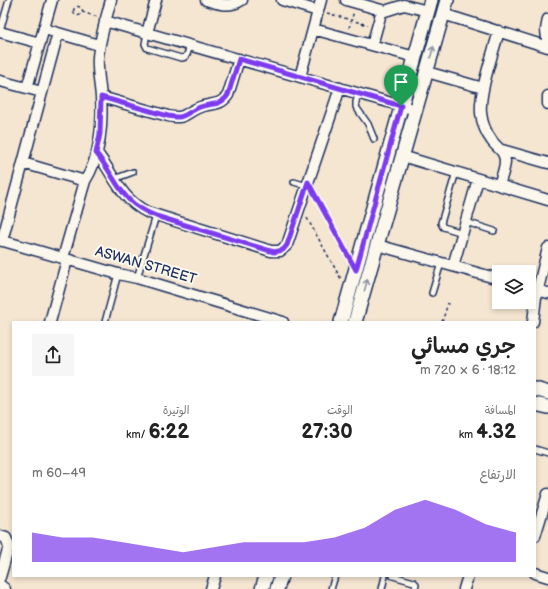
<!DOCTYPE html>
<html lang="ar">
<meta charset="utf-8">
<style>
body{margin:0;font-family:"Balsamiq Sans","Playpen Sans Arabic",sans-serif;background:#f6f6f6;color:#222;direction:rtl;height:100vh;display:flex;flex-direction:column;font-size:15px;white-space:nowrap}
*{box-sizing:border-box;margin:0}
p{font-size:13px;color:#767676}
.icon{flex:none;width:22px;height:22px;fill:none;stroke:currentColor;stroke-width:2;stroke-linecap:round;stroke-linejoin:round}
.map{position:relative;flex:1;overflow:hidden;direction:ltr}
.panel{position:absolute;left:12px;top:321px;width:524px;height:256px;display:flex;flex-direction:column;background:#fff;border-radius:0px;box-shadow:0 2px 6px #0003;direction:rtl}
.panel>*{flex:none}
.fabs{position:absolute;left:492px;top:265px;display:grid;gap:8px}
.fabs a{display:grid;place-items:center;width:44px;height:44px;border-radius:0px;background:#fff;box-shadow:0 2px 6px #0003;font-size:20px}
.pin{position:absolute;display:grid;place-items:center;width:34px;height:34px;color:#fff;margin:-41px -17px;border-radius:50% 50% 50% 0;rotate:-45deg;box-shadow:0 0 4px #0007}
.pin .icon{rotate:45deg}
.round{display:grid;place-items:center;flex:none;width:42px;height:42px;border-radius:0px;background:#f6f6f6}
.head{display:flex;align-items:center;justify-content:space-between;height:68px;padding:0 20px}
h1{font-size:22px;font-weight:600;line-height:30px}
.metrics{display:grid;grid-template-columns:repeat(3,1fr);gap:6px;height:68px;padding:4px 20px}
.metrics div{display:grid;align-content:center}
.metrics b{font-size:20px;font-weight:600}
.metrics small{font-size:11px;font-weight:400}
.metrics p{font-size:11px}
.chart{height:112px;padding:8px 20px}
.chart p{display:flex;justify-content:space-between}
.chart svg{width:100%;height:72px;margin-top:4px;fill:#7c3aed;opacity:.7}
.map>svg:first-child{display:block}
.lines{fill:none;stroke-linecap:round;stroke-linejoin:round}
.service-casing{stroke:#1b2f5e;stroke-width:8}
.minor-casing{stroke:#1b2f5e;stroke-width:13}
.tertiary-casing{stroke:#1b2f5e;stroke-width:16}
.path{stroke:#1b2f5e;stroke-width:1.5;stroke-dasharray:3 3;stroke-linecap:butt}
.service{stroke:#fbf7ec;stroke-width:5}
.minor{stroke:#fbf7ec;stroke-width:10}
.tertiary{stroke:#fbf7ec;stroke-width:13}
.oneway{stroke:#8b93a5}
.route-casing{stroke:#fff;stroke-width:8}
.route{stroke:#7c3aed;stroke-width:5}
.labels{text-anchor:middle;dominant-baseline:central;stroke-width:4;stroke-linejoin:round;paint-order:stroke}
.street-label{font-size:14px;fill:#1b2f5e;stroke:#fbf7ec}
</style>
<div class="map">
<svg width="548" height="589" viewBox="0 0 548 589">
<rect width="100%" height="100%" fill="#f5e6d2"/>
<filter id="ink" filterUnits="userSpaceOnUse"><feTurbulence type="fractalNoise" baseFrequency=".025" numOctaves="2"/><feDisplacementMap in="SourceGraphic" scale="8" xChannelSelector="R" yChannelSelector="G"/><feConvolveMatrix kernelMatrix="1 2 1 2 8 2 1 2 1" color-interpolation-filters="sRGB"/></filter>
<g filter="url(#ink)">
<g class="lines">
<defs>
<path id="service" d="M 0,31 L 9,0
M 147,33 L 145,44 L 147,48 L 181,58 C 188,58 188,51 190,45
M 358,94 L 356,102 L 356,107 L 368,124 L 374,139
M 456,172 L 441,223 L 443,227 L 463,233
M 114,179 L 133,172
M 294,182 L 307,186
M 466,222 L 494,231
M 137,278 L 156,216
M 432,293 L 441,263
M 105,322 L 118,274
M 535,449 L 548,453
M 393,576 L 414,582 L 416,584 L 415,589
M 331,589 L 335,576
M 382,589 L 385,576"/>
<path id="minor" d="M 206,0 C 219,4 229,8 242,0
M 282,0 L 318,11
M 346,0 L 385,11 L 404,5 L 428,11
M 443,14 L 548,47
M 548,19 L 546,30 L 548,47
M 105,21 L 416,110
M 313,29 L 415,57
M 51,31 L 99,45
M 0,32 L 40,43
M 147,33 L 156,0
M 372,45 L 382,10
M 427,72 L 483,88
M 300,77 L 321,0
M 0,81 L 42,92
M 27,88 L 52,0
M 548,96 L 548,104
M 101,97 L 168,116 C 186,120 186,112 200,107 C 211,103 221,106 228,95 L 239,59
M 502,150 L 548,163
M 97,153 C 115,176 119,197 147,212 L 271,251 L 280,251 L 287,245 L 340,88
M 402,156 L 548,200
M 23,163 L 85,181
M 499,185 C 501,178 505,169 505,161 C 505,151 497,148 492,141 C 486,133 482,123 481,113 C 479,92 493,53 499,31
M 0,240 L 118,274 L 137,278 L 283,322
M 2,241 L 58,33
M 377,245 L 499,279
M 63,258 L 85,181 C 100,158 103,124 101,97 C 100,84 97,71 98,57 C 100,38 106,19 111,0
M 453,266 L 478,179
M 529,288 L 548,293
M 50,322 L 67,260
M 533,322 L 536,297 L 548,248
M 0,536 L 6,538 L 9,546 L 0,577
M 535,536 L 548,494
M 535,573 L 548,577
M 0,585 L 5,589
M 211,589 L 215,576
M 464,589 L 468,576"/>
<path id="tertiary" d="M 341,322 L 431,0
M 355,322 L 447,0
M 535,389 L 548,393
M 535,404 L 548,407
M 262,589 L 266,576
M 277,589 L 281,576"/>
</defs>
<use href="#service" class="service-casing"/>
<use href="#minor" class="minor-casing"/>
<use href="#tertiary" class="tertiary-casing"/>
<path class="path" d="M73.5 11a4.5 4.5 0 1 1 9 0a4.5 4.5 0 1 1-9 0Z
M 82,12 L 98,17
M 327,13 L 368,25
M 349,28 L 354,11
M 315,194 L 348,256
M 307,218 L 341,279
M 442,322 L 448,303"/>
<use href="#service" class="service"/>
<use href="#minor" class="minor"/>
<use href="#tertiary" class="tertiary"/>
</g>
<defs><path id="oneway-shaft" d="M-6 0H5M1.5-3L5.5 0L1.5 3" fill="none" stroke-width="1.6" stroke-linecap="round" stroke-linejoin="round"/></defs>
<g class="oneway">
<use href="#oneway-shaft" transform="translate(432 52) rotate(-74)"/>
<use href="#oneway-shaft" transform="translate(366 285) rotate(-74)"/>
</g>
</g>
<g class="lines" filter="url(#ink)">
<defs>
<path id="route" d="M 239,59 L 401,106 L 356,270 L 308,182 L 287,245 L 283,250 L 274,252 L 156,216 C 118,201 119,181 96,153 L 100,134 L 101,97 L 168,116 C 186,120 186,112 200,107 C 211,103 221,106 228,95 Z"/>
</defs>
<use href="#route" class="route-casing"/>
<use href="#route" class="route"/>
</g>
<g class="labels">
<g class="street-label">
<text transform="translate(146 265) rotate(16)">ASWAN STREET</text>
</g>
</g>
</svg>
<div class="fabs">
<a><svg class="icon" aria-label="layers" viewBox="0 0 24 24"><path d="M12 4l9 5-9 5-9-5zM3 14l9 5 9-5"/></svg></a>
</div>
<div class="pin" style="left:401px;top:106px;background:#1e9e55"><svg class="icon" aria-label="arrive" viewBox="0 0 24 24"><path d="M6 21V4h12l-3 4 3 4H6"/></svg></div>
<section class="panel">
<div class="head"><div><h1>جري مسائي</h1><p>18:12 · 6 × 720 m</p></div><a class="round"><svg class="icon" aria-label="share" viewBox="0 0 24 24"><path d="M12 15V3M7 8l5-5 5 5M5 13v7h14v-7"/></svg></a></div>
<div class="metrics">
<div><p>المسافة</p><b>4.32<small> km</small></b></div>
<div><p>الوقت</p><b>27:30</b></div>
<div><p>الوتيرة</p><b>6:22<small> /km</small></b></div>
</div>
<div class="chart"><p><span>الارتفاع</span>49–60 m</p>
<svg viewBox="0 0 160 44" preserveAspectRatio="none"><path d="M0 44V26L10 29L20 29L30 32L40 35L50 38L60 35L70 32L80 32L90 32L100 29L110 23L120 12L130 6L140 12L150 21L160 26V44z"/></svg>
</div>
</section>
</div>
